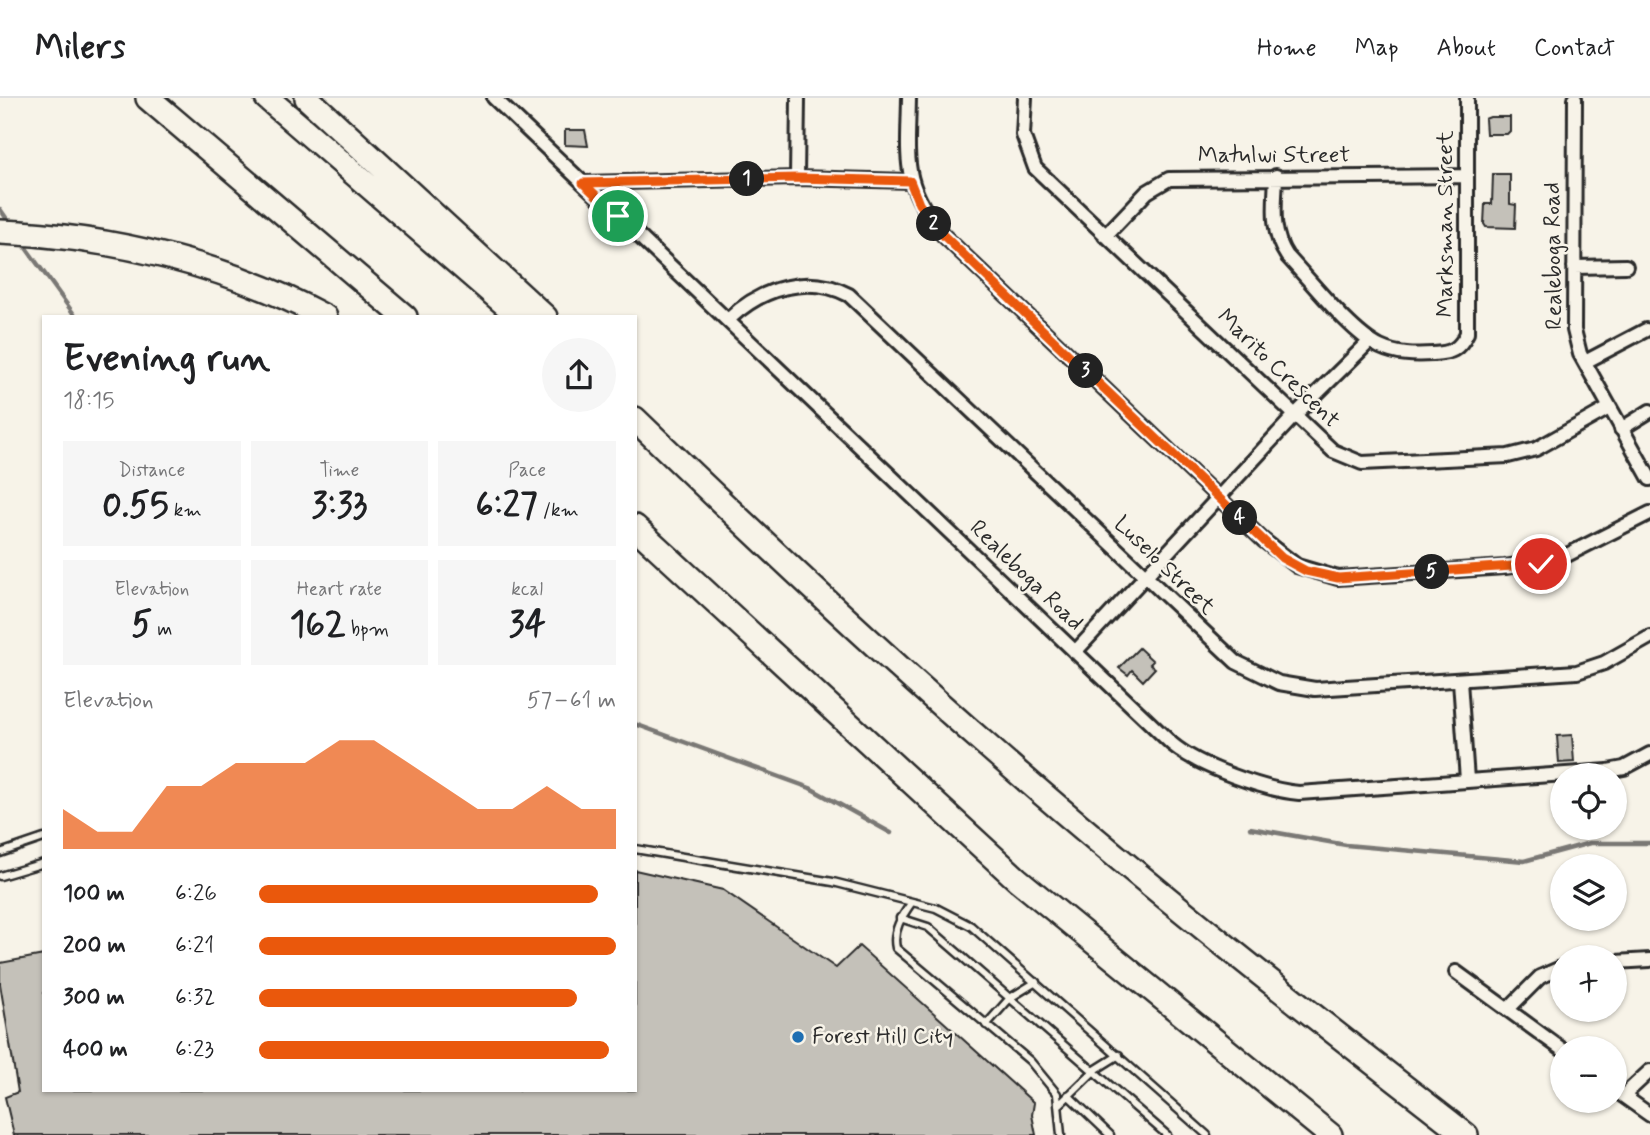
<!DOCTYPE html>
<meta charset="utf-8">
<style>
body{margin:0;font-family:Mynerve,sans-serif;background:#f6f6f6;color:#202124;height:100vh;display:flex;flex-direction:column;font-size:26px;white-space:nowrap}
*{box-sizing:border-box;margin:0}
p{font-size:23px;color:#757577}
.icon{flex:none;width:38px;height:38px;fill:none;stroke:currentColor;stroke-width:2;stroke-linecap:round;stroke-linejoin:round}
.map{position:relative;flex:1;overflow:hidden}
.side{position:absolute;left:42px;top:217px;width:595px;height:777px;display:flex;flex-direction:column;background:#fff;border-radius:0px;box-shadow:0 2px 5px #0004}
.side>*{flex:none}
.fabs{position:absolute;left:1550px;top:665px;display:grid;gap:14px}
.fabs a{display:grid;place-items:center;width:77px;height:77px;border-radius:50%;background:#fff;box-shadow:0 2px 5px #0004;font-size:35px}
.pin{position:absolute;display:grid;place-items:center;width:60px;height:60px;color:#fff;margin:-30px;border:4px solid #fff;border-radius:50%;box-shadow:0 2px 7px #0007}
.km{position:absolute;width:35px;height:35px;margin:-18px;border-radius:50%;background:#222;color:#fff;font-size:19px;line-height:35px;text-align:center}
.round{display:grid;place-items:center;flex:none;width:74px;height:74px;border-radius:37px;background:#f6f6f6}
.summary{display:flex;align-items:center;justify-content:space-between;height:119px;padding:0 21px}
h1{font-size:38px;font-weight:800;line-height:52px}
.stats{display:grid;grid-template-columns:repeat(3,1fr);gap:10px;height:119px;padding:7px 21px}
.stats div{display:grid;align-content:center;border-radius:0px;background:#f6f6f6;text-align:center}
.stats b{font-size:35px;font-weight:800}
.stats small{font-size:19px;font-weight:400}
.stats p{font-size:19px}
.chart{height:196px;padding:14px 21px}
.chart p{display:flex;justify-content:space-between}
.chart svg{width:100%;height:126px;margin-top:7px;fill:#ea580c;opacity:.7}
ul{padding:0 21px;list-style:none;font-size:23px}
li{display:grid;grid-template-columns:112px 84px 1fr;align-items:center;height:52px}
li i{height:18px;border-radius:9px;background:#ea580c}
header{display:flex;align-items:center;gap:42px;box-sizing:border-box;height:98px;padding:0 35px;background:#fff;border-bottom:2px solid #e0e0e0}
header strong{font-size:33px}
nav{display:flex;gap:38px;margin-inline-start:auto;font-size:24px}
.map>svg:first-child{display:block}
.lines{fill:none;stroke-linecap:round;stroke-linejoin:round}
.stream{stroke:#7a7874;stroke-width:4.5}
.building{fill:#c4c1b9;stroke:#2b2b2b;stroke-width:2}
.service-casing{stroke:#2b2b2b;stroke-width:11}
.minor-casing{stroke:#2b2b2b;stroke-width:18}
.motorway-casing{stroke:#2b2b2b;stroke-width:28}
.service{stroke:#f7f3e8;stroke-width:6}
.minor{stroke:#f7f3e8;stroke-width:12}
.motorway{stroke:#f7f3e8;stroke-width:23}
.route-casing{stroke:#fff;stroke-width:14}
.route{stroke:#ea580c;stroke-width:9}
.poi-dot{fill:#1f6fb2;stroke:#f7f3e8;stroke-width:2.5}
.labels{text-anchor:middle;dominant-baseline:central;stroke-width:5;stroke-linejoin:round;paint-order:stroke}
.street-label{font-size:23px;fill:#2b2b2b;stroke:#f7f3e8}
.poi-label{font-size:23px;fill:#2b2b2b;stroke:#f7f3e8;text-anchor:start}
</style>
<header>
<strong>Milers</strong>
<nav><a>Home</a><a>Map</a><a>About</a><a>Contact</a></nav>
</header>
<div class="map">
<svg width="1650" height="1037" viewBox="0 0 1650 1037">
<rect width="100%" height="100%" fill="#f7f3e8"/>
<filter id="ink" filterUnits="userSpaceOnUse"><feTurbulence type="fractalNoise" baseFrequency=".0143" numOctaves="2"/><feDisplacementMap in="SourceGraphic" scale="14" xChannelSelector="R" yChannelSelector="G"/><feConvolveMatrix kernelMatrix="1 2 1 2 8 2 1 2 1" color-interpolation-filters="sRGB"/></filter>
<g filter="url(#ink)">
<g class="lines">
<path class="stream" d="M 0,111 L 11,127
M 21,143 L 76,219
M 635,626 L 810,690 L 891,735
M 1250,730 L 1346,747 L 1524,763 L 1590,745 L 1650,745"/>
</g>
<path class="building" d="M 1490,19 L 1510,19 L 1510,33 L 1507,36 L 1486,36 L 1485,21 Z
M 565,32 L 585,32 L 588,48 L 565,47 Z
M 1493,76 L 1510,76 L 1510,106 L 1516,107 L 1515,130 L 1486,129 L 1484,126 L 1485,106 L 1492,106 Z
M 1139,550 L 1153,563 L 1150,566 L 1155,570 L 1143,583 L 1132,572 L 1128,577 L 1119,570 Z
M 1572,637 L 1574,664 L 1559,665 L 1557,638 Z
M 635,772 L 723,792 L 836,870 L 859,848 L 1034,1005 L 1032,1017 L 1036,1037 L 14,1037 L 5,999 L 18,994 L 0,886 L 0,865 L 44,857 L 44,992 L 635,992 Z"/>
<g class="lines">
<defs>
<path id="service" d="M 635,751 L 833,784 L 936,810 L 971,828 L 1207,1037
M 0,755 L 44,740
M 0,778 L 44,765
M 912,804 C 902,818 892,833 896,850 L 1030,963 L 1057,996 L 1061,1037
M 900,820 L 928,829 L 1167,1037
M 986,927 L 1010,900 L 1036,884
M 1068,997 L 1110,1037
M 1060,1006 L 1095,972 L 1119,957"/>
<path id="minor" d="M 494,0 L 1172,646 C 1198,668 1265,692 1299,695 L 1608,673 L 1624,670 L 1650,656
M 909,0 C 908,62 901,86 943,137 L 1263,442 L 1297,468 L 1338,480 L 1505,469 L 1561,460 L 1650,415
M 1025,0 L 1023,37 L 1035,70 L 1314,335 L 1333,353 L 1362,365 L 1508,358 L 1536,351 L 1609,310
M 1575,0 L 1574,232 L 1580,256 L 1650,381
M 1276,78 C 1275,107 1270,133 1287,158 C 1310,182 1351,235 1380,249 C 1397,257 1415,257 1433,256 C 1451,255 1459,252 1467,235 L 1467,0
M 797,80 L 798,0
M 583,85 L 797,80 L 910,83
M 1105,138 L 1147,94 L 1169,81 L 1466,78
M 1574,169 L 1626,168
M 729,221 C 760,191 808,175 849,197 L 1236,564 L 1279,585 L 1315,591 L 1577,574 L 1604,565 L 1650,539
M 1585,264 L 1646,232
M 1621,331 L 1650,313
M 1075,554 L 1296,316 L 1370,243
M 1460,583 L 1467,682
M 1615,864 L 1650,862
M 1456,874 L 1563,952
M 1508,911 L 1540,879 L 1563,869
M 1615,992 L 1650,1017
M 1623,998 L 1650,973"/>
<path id="motorway" d="M 148,0 L 405,219
M 267,0 L 520,219
M 307,0 L 545,219
M 0,134 C 110,138 228,167 325,219
M 635,321 C 752,434 869,545 991,651 C 1144,786 1305,912 1466,1037
M 635,429 L 1017,781 L 1330,1037"/>
</defs>
<use href="#service" class="service-casing"/>
<use href="#minor" class="minor-casing"/>
<use href="#motorway" class="motorway-casing"/>
<use href="#service" class="service"/>
<use href="#minor" class="minor"/>
<use href="#motorway" class="motorway"/>
</g>
</g>
<g class="lines" filter="url(#ink)">
<defs>
<path id="route" d="M 618,118 L 583,85 L 797,80 L 910,83 L 919,106 L 943,137 L 1282,460 L 1306,473 L 1338,480 L 1541,466"/>
</defs>
<use href="#route" class="route-casing"/>
<use href="#route" class="route"/>
</g>
<circle class="poi-dot" cx="798" cy="939" r="7"/>
<g class="labels">
<g class="street-label">
<text x="1274" y="58">Matulwi Street</text>
<text transform="translate(1446 126) rotate(-90)">Marksman Street</text>
<text transform="translate(1554 158) rotate(-91)">Realeboga Road</text>
<text transform="translate(1278 271) rotate(44)">Marito Crescent</text>
<text transform="translate(1164 468) rotate(44)">Luselo Street</text>
<text transform="translate(1026 478) rotate(44)">Realeboga Road</text>
</g>
<g class="poi-label">
<text x="812" y="939">Forest Hill City</text>
</g>
</g>
</svg>
<div class="fabs">
<a><svg class="icon" aria-label="locate" viewBox="0 0 24 24"><circle cx="12" cy="12" r="6"/><path d="M12 2v4M12 18v4M2 12h4M18 12h4"/></svg></a>
<a><svg class="icon" aria-label="layers" viewBox="0 0 24 24"><path d="M12 4l9 5-9 5-9-5zM3 14l9 5 9-5"/></svg></a>
<a>+</a>
<a>−</a>
</div>
<div class="pin" style="left:618px;top:118px;background:#1e9e55"><svg class="icon" aria-label="arrive" viewBox="0 0 24 24"><path d="M6 21V4h12l-3 4 3 4H6"/></svg></div>
<div class="pin" style="left:1541px;top:466px;background:#d93025"><svg class="icon" aria-label="check" viewBox="0 0 24 24"><path d="M5 12l5 5 9-10"/></svg></div>
<b class="km" style="left:747px;top:81px">1</b>
<b class="km" style="left:934px;top:126px">2</b>
<b class="km" style="left:1086px;top:273px">3</b>
<b class="km" style="left:1240px;top:420px">4</b>
<b class="km" style="left:1432px;top:474px">5</b>
<section class="side">
<div class="summary"><div><h1>Evening run</h1><p>18:15</p></div><a class="round"><svg class="icon" aria-label="share" viewBox="0 0 24 24"><path d="M12 15V3M7 8l5-5 5 5M5 13v7h14v-7"/></svg></a></div>
<div class="stats">
<div><p>Distance</p><b>0.55<small> km</small></b></div>
<div><p>Time</p><b>3:33</b></div>
<div><p>Pace</p><b>6:27<small> /km</small></b></div>
</div>
<div class="stats">
<div><p>Elevation</p><b>5<small> m</small></b></div>
<div><p>Heart rate</p><b>162<small> bpm</small></b></div>
<div><p>kcal</p><b>34</b></div>
</div>
<div class="chart"><p><span>Elevation</span>57–61 m</p>
<svg viewBox="0 0 160 44" preserveAspectRatio="none"><path d="M0 44V30L10 38L20 38L30 22L40 22L50 14L60 14L70 14L80 6L90 6L100 14L110 22L120 30L130 30L140 22L150 30L160 30V44z"/></svg>
</div>
<ul>
<li><b>100 m</b>6:26<i style="width:95%"></i></li>
<li><b>200 m</b>6:21<i style="width:100%"></i></li>
<li><b>300 m</b>6:32<i style="width:89%"></i></li>
<li><b>400 m</b>6:23<i style="width:98%"></i></li>
</ul>
</section>
</div>
